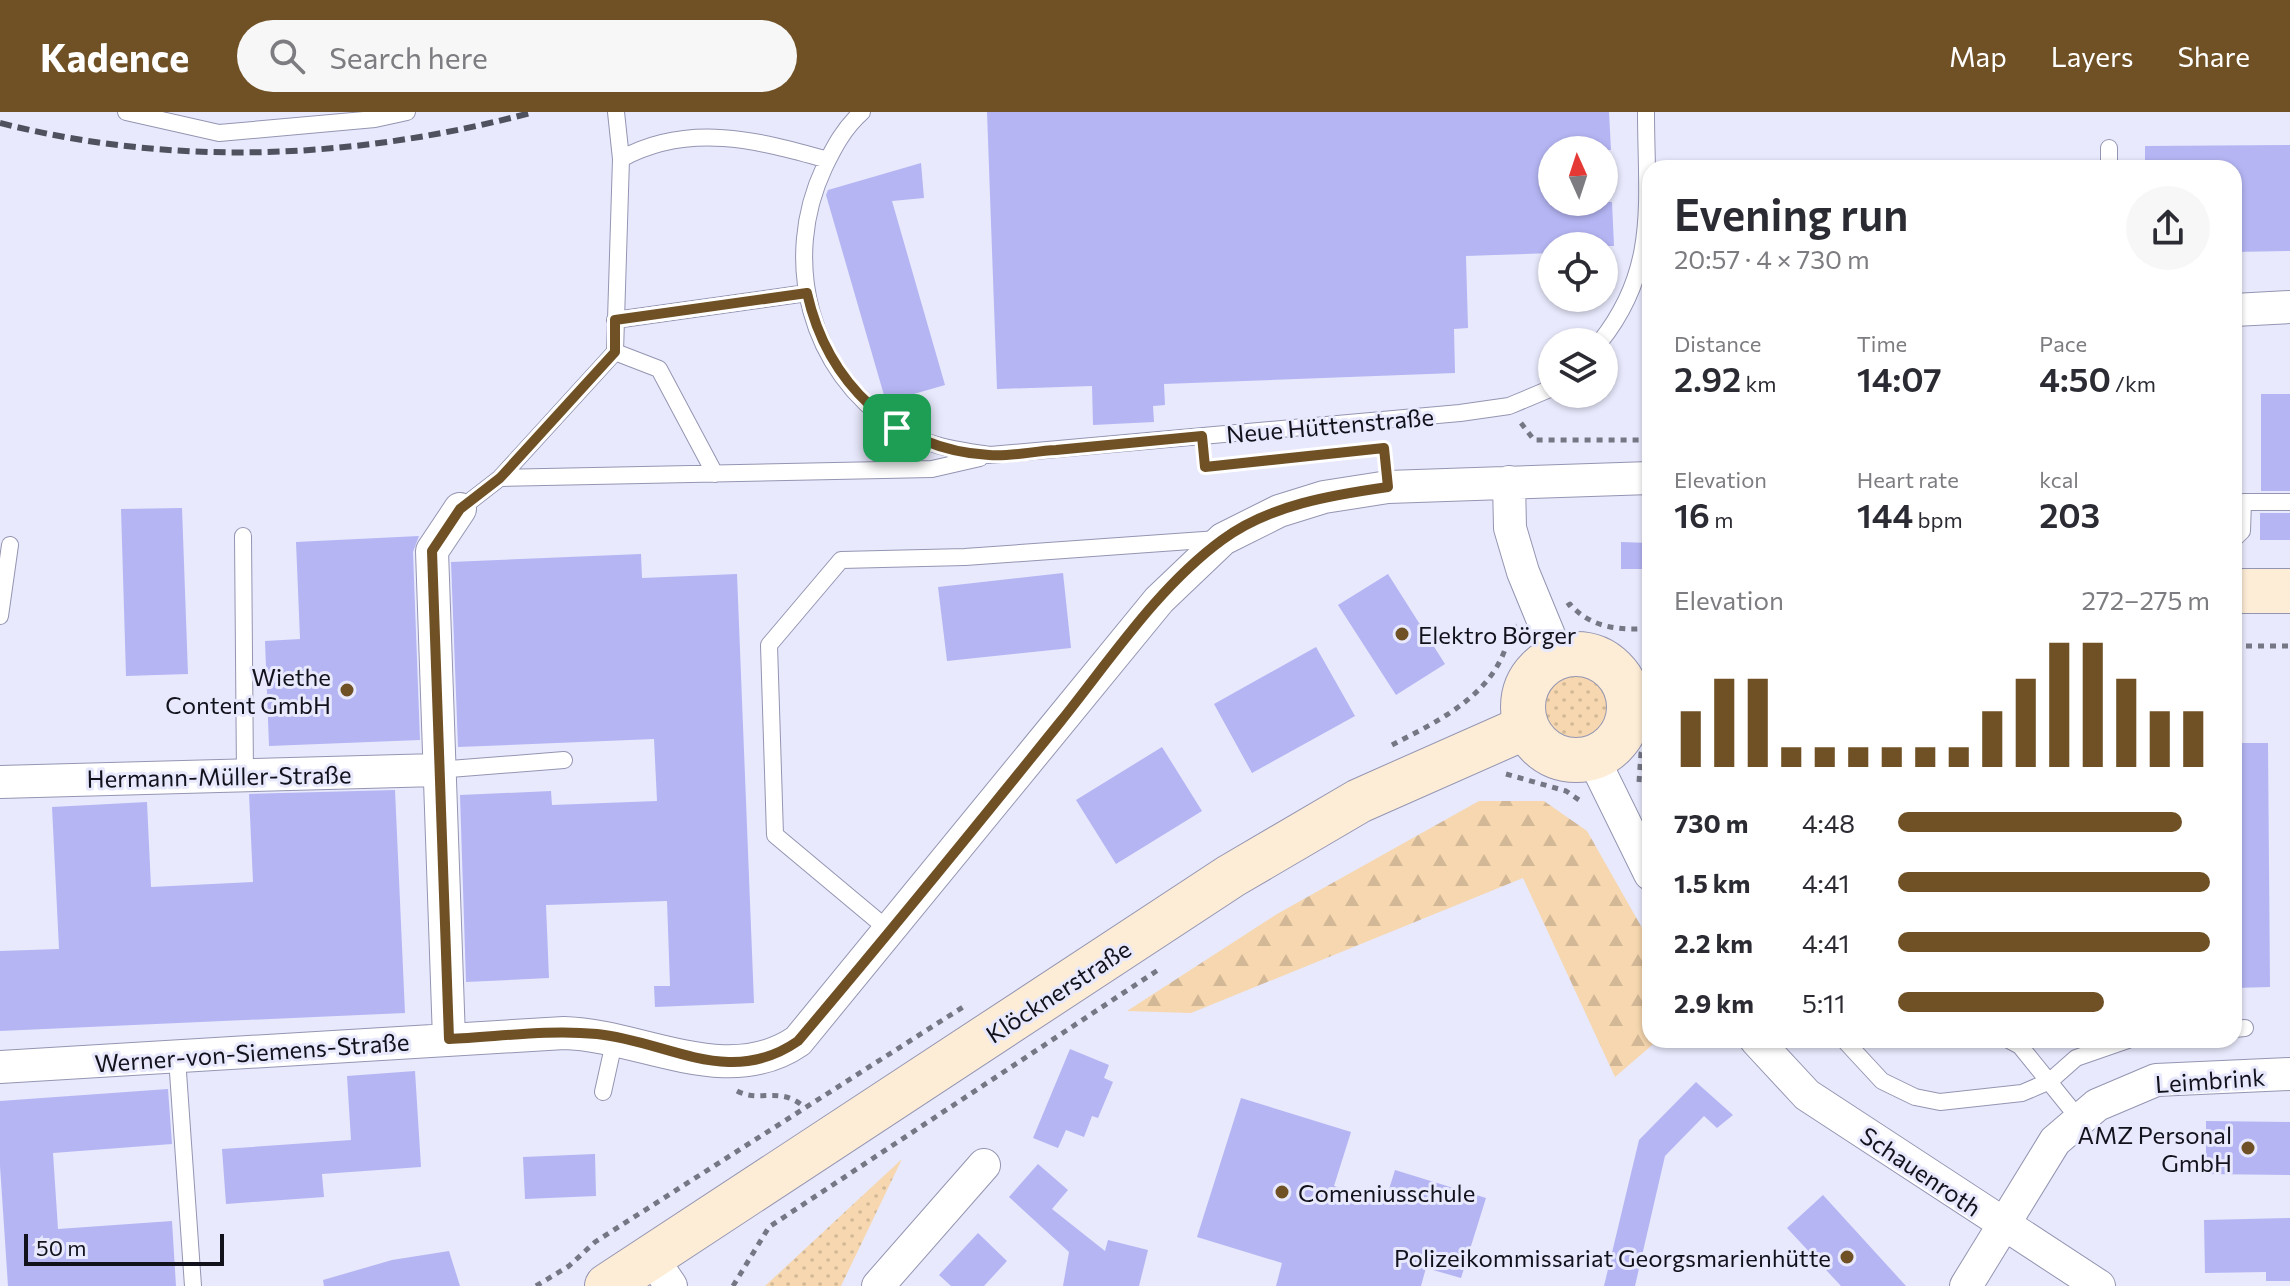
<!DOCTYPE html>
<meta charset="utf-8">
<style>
body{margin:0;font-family:Commissioner,sans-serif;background:#f7f7f7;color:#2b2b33;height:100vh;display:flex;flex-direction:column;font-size:30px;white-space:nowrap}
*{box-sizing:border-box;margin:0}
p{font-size:26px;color:#7c7c81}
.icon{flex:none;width:44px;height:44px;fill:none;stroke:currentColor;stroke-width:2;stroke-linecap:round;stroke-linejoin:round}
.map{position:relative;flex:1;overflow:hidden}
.side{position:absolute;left:1642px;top:48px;width:600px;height:888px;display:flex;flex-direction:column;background:#fff;border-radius:24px;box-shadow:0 2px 6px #0004}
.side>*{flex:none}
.needle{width:52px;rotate:357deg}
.buttons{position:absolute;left:1538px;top:24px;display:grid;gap:16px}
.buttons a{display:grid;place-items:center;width:80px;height:80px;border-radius:50%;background:#fff;box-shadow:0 2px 6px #0004;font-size:40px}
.scale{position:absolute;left:24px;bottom:20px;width:200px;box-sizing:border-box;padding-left:8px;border:4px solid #12121d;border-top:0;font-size:22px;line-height:28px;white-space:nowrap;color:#12121d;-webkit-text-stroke:6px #e8e9fc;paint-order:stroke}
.pin{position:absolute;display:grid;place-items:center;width:68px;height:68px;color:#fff;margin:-34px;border-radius:16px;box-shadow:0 4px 12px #0006}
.round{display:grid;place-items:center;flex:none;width:84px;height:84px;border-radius:42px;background:#f7f7f7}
.headline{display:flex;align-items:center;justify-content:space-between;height:136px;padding:0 32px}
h1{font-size:44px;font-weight:600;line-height:60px}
.stats{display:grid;grid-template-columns:repeat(3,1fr);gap:12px;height:136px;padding:8px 32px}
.stats div{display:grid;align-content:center}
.stats b{font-size:34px;font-weight:600}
.stats small{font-size:22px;font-weight:400}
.stats p{font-size:22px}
.chart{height:224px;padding:16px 32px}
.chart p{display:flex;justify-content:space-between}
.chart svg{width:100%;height:144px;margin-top:8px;stroke:#705126;stroke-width:6}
ul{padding:0 32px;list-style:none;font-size:26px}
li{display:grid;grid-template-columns:128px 96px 1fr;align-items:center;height:60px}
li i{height:20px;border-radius:10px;background:#705126}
header{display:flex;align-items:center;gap:48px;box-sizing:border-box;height:112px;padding:0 40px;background:#705126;color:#fff}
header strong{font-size:38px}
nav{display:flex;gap:44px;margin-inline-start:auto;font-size:28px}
.search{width:560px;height:72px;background:#f7f7f7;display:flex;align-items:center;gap:20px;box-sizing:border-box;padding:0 28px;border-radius:44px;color:#7c7c81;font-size:30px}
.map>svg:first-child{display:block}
.grass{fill:url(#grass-dots)}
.forest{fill:url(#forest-firs)}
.building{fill:#b5b5f4}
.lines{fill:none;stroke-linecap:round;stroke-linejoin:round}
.lane-casing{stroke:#9495b2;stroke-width:18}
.street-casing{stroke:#9495b2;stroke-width:34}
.secondary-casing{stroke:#9495b2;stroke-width:46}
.path{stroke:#767785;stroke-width:5;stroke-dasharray:6 6;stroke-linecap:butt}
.lane{stroke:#fff;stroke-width:16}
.street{stroke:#fff;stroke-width:32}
.secondary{stroke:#feedd6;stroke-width:44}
.rail{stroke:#50515e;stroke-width:6;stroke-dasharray:12 6;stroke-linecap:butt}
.route-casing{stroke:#fff;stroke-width:16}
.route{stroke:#705126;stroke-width:10}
.poi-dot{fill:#705126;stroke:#e8e9fc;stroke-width:3}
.labels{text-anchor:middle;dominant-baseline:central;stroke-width:6;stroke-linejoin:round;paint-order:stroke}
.street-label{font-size:24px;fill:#12121d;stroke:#e8e9fc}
.poi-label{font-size:24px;fill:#12121d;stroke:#e8e9fc;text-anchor:end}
</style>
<header>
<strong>Kadence</strong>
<div class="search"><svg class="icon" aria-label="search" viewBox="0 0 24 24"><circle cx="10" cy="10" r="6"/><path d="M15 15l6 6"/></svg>Search here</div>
<nav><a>Map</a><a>Layers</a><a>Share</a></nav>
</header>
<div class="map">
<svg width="2290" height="1174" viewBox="0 0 2290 1174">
<defs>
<pattern id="grass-dots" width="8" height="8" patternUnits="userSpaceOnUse" patternTransform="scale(2)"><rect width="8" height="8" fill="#f6d7af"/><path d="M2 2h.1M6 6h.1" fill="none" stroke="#d2b896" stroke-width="1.8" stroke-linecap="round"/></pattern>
<pattern id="forest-firs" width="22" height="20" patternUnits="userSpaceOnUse" patternTransform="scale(2)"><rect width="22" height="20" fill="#f6d7af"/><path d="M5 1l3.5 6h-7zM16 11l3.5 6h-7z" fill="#d2b896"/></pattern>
</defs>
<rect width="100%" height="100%" fill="#e8e9fc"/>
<path class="grass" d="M1541 595a35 35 0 1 1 70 0a35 35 0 1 1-70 0Z
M 902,1047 L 841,1174 L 765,1174 Z"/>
<path class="forest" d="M 1479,689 L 1544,689 L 1587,719 L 1650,830 L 1650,928 L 1658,928 L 1615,965 L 1523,766 L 1191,901 L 1127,899 L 1277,802 Z"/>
<path class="building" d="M 987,0 L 1609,0 L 1611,38 L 1552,38 L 1552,90 L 1612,90 L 1614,134 L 1552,134 L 1552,141 L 1466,144 L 1468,216 L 1454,217 L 1455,261 L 1164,272 L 1165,293 L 1153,294 L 1154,310 L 1093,313 L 1092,274 L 997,277 Z
M 2290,33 L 2290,139 L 2234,140 L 2234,56 L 2145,56 L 2145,34 Z
M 921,51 L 924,86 L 892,89 L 945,273 L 886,290 L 826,83 L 828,78 Z
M 2261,282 L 2290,282 L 2290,379 L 2261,379 Z
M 182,396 L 188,562 L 126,564 L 121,397 Z
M 2260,401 L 2290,401 L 2290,428 L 2260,428 Z
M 419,424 L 413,440 L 420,628 L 269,634 L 265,529 L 300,527 L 296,430 Z
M 1621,430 L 1650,431 L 1650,457 L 1621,457 Z
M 641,442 L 642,466 L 737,462 L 754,891 L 655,895 L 654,874 L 670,874 L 667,789 L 546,793 L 549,866 L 466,870 L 460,683 L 551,679 L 552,693 L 657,689 L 654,627 L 458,635 L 451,450 Z
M 1063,461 L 1071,536 L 947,549 L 938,475 Z
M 1388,462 L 1445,552 L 1396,583 L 1338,493 Z
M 1316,535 L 1355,604 L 1252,661 L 1214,592 Z
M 2234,631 L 2268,631 L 2270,875 L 2234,876 Z
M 1162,635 L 1202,699 L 1116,752 L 1076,688 Z
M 395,678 L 405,901 L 0,919 L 0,839 L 59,837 L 52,695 L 147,690 L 151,775 L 253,770 L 249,682 Z
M 1070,937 L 1109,953 L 1104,966 L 1113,970 L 1098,1006 L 1092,1004 L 1084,1025 L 1066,1018 L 1058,1036 L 1033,1026 Z
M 415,959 L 421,1055 L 322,1062 L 324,1085 L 226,1092 L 222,1037 L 351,1028 L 347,964 Z
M 1696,970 L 1733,1003 L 1717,1016 L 1704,1004 L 1665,1044 L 1635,1174 L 1604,1174 L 1639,1028 Z
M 168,977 L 172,1032 L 53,1041 L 58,1117 L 172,1109 L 176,1174 L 8,1174 L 0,1054 L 0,989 Z
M 1241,986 L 1351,1020 L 1334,1074 L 1385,1090 L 1395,1058 L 1486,1086 L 1461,1166 L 1426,1156 L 1421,1174 L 1276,1174 L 1282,1151 L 1197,1125 Z
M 2206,1009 L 2290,1010 L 2290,1063 L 2206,1062 Z
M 595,1042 L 596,1084 L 525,1087 L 523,1045 Z
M 1038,1052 L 1068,1078 L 1052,1097 L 1105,1139 L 1108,1128 L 1148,1138 L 1139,1174 L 1063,1174 L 1069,1140 L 1009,1085 Z
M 1823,1083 L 1906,1174 L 1841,1174 L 1787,1116 Z
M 2290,1106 L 2290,1169 L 2266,1169 L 2266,1160 L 2205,1161 L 2204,1108 Z
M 978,1121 L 1007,1149 L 984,1174 L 951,1174 L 939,1163 Z
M 449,1139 L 460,1174 L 324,1174 L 323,1168 L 392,1148 Z"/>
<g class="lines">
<defs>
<path id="lane" d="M 126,0 L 219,21 L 375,7 L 407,0
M 862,0 C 844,16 834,35 824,56 C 781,148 809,259 896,315 C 925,334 957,338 990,343 L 1460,301 L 1509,294 L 1552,276
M 621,47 C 688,10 758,28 828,48
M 2109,56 L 2109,36
M 615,208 L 807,181
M 1600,230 C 1659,156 1646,89 1646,0
M 615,240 L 659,257 L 715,362
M 500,366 L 932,357 L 980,346
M 460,397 L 500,366 L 615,240 L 621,47 L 616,0
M 243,424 L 245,663
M 2234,427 L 2242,419 L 2243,390 L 2290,390
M 0,504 L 10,433
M 437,658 L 564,648
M 891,820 L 775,723 L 769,533 L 841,448 L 965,445 L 1218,427
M 2234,917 L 2245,916
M 1844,928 L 1882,969 L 1915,985 L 1940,990 L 2022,981 L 2050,969 L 2076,946 L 2128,928
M 2009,928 L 2020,934 L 2080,1008
M 177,946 L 193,1174
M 603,980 L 615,926"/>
<path id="street" d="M 2234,198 L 2290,195
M 1509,370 L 1510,416 L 1523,460 L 1558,545
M 1593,646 L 1650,762
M 0,670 L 437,658
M 449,927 L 432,439 L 460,397
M 1756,928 L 1807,983 L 2099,1174
M 0,955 L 564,921 C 641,923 727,978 798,929 L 1159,488 L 1223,427 L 1279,399 L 1324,385 L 1388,375 L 1650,366
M 652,1146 L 671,1174
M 878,1174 L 984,1053
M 1966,1174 L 2055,1029 L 2097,993 L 2156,968 L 2290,962"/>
<path id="secondary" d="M 2234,479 L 2290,479
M1523 595a53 53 0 1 1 106 0a53 53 0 1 1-106 0Z
M 607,1174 L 1231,764 L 1359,689 L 1526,615"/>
</defs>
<use href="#lane" class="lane-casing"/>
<use href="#street" class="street-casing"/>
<use href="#secondary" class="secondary-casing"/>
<path class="path" d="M 1521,311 L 1534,328 L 1650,328
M 1204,343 L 1205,355 L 1384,336 L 1386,350
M 1567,494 L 1570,492 C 1590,516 1621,519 1650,516
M 2234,534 L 2290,534
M 1392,633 C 1442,607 1501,580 1510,517 L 1517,514
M 1506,662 L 1566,679 L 1582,690
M 1639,670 L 1641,641 L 1650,621
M 737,979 C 760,991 779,974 803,994
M 536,1174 L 569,1154 L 595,1130 L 963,895
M 733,1174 L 769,1115 L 1158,858"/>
<use href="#lane" class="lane"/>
<use href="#street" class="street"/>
<use href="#secondary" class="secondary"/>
<path class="rail" d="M 0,11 C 178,56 358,47 534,0"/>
</g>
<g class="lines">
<defs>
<path id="route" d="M 807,181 C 827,270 895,338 989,343 C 1010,345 1034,339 1056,338 C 1104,333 1153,329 1202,324 L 1205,355 L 1384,336 L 1388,375 C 1332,383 1269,393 1222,428 C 1158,475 1110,548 1061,609 C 974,717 887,824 798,929 C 729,977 668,929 597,922 C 548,917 497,925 449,927 L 432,439 L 460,397 L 500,366 L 615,240 L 615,208 Z"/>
</defs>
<use href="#route" class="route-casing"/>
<use href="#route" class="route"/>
</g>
<g class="poi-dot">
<circle cx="1402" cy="522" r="8"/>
<circle cx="347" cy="578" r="8"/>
<circle cx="2248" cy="1036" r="8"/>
<circle cx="1282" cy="1080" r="8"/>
<circle cx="1847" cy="1145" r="8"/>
</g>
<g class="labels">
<g class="street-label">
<text transform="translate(1330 313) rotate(-5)">Neue Hüttenstraße</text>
<text transform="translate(219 664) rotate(-1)">Hermann-Müller-Straße</text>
<text transform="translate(1058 879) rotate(-33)">Klöcknerstraße</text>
<text transform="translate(252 940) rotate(-4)">Werner-von-Siemens-Straße</text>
<text transform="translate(2210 968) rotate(-4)">Leimbrink</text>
<text transform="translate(1921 1059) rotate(34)">Schauenroth</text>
</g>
<g class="poi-label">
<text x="1418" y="522" text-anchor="start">Elektro Börger</text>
<text x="331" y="564">Wiethe<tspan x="331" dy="28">Content GmbH</tspan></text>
<text x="2232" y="1022">AMZ Personal<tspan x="2232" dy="28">GmbH</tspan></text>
<text x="1298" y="1080" text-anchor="start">Comeniusschule</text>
<text x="1831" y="1145">Polizeikommissariat Georgsmarienhütte</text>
</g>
</g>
</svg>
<div class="buttons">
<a><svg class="needle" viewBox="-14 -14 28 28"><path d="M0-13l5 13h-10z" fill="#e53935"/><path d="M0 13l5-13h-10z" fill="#7c7c81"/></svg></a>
<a><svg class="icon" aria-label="locate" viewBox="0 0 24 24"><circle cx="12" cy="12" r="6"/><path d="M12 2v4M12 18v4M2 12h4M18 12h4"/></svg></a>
<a><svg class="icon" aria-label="layers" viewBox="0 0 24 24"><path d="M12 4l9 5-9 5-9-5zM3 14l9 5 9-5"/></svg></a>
</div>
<div class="scale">50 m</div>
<div class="pin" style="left:897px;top:316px;background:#1e9e55"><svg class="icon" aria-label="arrive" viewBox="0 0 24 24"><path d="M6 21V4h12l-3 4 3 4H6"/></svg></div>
<section class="side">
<div class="headline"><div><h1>Evening run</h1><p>20:57 · 4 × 730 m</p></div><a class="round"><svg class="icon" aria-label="share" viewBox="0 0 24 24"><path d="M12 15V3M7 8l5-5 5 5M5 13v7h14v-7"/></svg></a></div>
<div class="stats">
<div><p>Distance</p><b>2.92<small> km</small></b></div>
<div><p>Time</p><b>14:07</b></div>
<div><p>Pace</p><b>4:50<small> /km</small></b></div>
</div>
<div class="stats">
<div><p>Elevation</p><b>16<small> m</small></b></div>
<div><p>Heart rate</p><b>144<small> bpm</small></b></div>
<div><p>kcal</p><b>203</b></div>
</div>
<div class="chart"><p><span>Elevation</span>272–275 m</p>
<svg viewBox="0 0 160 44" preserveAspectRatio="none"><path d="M5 44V27M15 44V17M25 44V17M35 44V38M45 44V38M55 44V38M65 44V38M75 44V38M85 44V38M95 44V27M105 44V17M115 44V6M125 44V6M135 44V17M145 44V27M155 44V27"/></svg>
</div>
<ul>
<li><b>730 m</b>4:48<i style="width:91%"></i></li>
<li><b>1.5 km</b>4:41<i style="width:100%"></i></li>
<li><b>2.2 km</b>4:41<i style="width:100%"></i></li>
<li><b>2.9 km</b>5:11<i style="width:66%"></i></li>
</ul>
</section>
</div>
